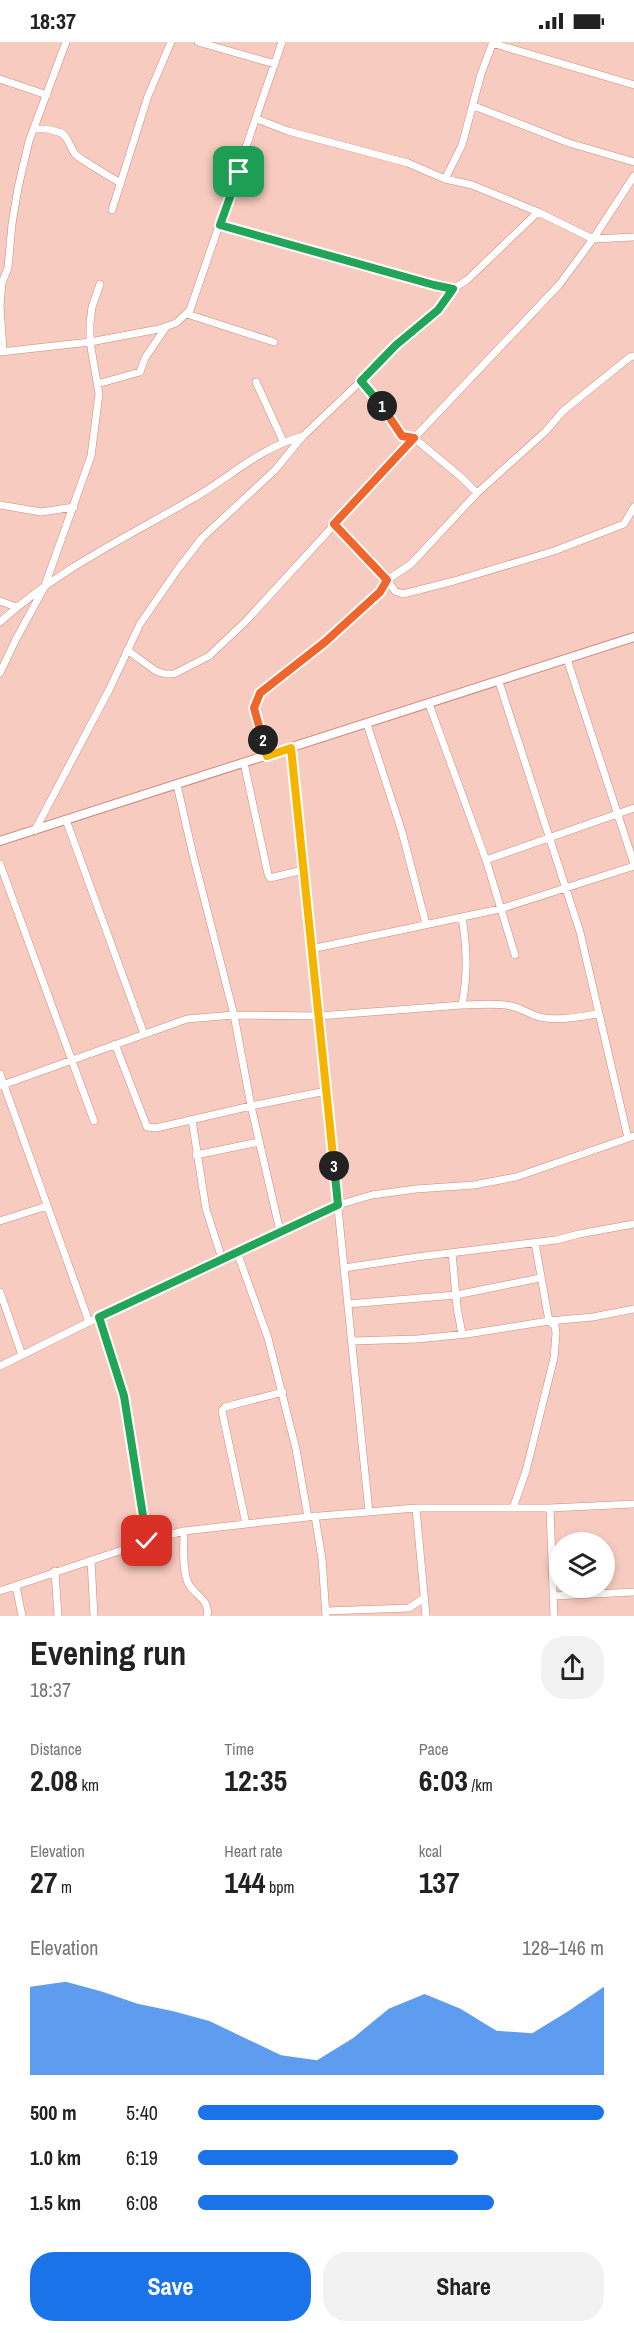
<!DOCTYPE html>
<meta charset="utf-8">
<style>
body{margin:0;font-family:"Archivo Narrow",sans-serif;background:#f2f2f2;color:#222;height:100vh;display:flex;flex-direction:column;font-size:22px;white-space:nowrap}
*{box-sizing:border-box;margin:0}
p{font-size:20px;color:#767676}
.icon{flex:none;width:33px;height:33px;fill:none;stroke:currentColor;stroke-width:2;stroke-linecap:round;stroke-linejoin:round}
.map{position:relative;height:1574px;overflow:hidden}
.side{display:flex;flex-direction:column;background:#fff;flex:1}
.side>*{flex:none}
.buttons{position:absolute;left:549px;top:1490px;display:grid;gap:12px}
.buttons a{display:grid;place-items:center;width:66px;height:66px;border-radius:50%;background:#fff;box-shadow:0 3px 9px #0003;font-size:30px}
.pin{position:absolute;display:grid;place-items:center;width:51px;height:51px;color:#fff;margin:-26px;border-radius:12px;box-shadow:0 3px 9px #0006}
.km{position:absolute;width:30px;height:30px;margin:-15px;border-radius:50%;background:#222;color:#fff;font-size:16px;line-height:30px;text-align:center}
.round{display:grid;place-items:center;flex:none;width:63px;height:63px;border-radius:24px;background:#f2f2f2}
.head{display:flex;align-items:center;justify-content:space-between;height:102px;padding:0 30px}
h1{font-size:33px;font-weight:700;line-height:45px}
.stats{display:grid;grid-template-columns:repeat(3,1fr);gap:9px;height:102px;padding:6px 30px}
.stats div{display:grid;align-content:center}
.stats b{font-size:30px;font-weight:700}
.stats small{font-size:16px;font-weight:400}
.stats p{font-size:16px}
.chart{height:168px;padding:12px 30px}
.chart p{display:flex;justify-content:space-between}
.chart svg{width:100%;height:108px;margin-top:6px;fill:#1a73e8;opacity:.7}
.action{display:flex;gap:12px;margin-top:auto;padding:12px 30px}
.action a{flex:1;height:69px;border-radius:24px;background:#1a73e8;color:#fff;font-size:24px;font-weight:700;line-height:69px;text-align:center}
.action a+a{background:#f2f2f2;color:#222}
ul{padding:0 30px;list-style:none;font-size:20px}
li{display:grid;grid-template-columns:96px 72px 1fr;align-items:center;height:45px}
li i{height:15px;border-radius:8px;background:#1a73e8}
.status{display:flex;justify-content:space-between;align-items:center;height:42px;padding:0 30px;background:#fff;direction:ltr}
.status svg{height:16px;fill:currentColor}
.map>svg:first-child{display:block}
.lines{fill:none;stroke-linecap:round;stroke-linejoin:round}
.minor-casing{stroke:#ce8a7a;stroke-width:8}
.major-casing{stroke:#ce8a7a;stroke-width:10}
.minor{stroke:#fff;stroke-width:7}
.major{stroke:#fff;stroke-width:8}
.split-1-casing{stroke:#fff;stroke-width:12}
.split-2-casing{stroke:#fff;stroke-width:12}
.split-3-casing{stroke:#fff;stroke-width:12}
.split-4-casing{stroke:#fff;stroke-width:12}
.split-1{stroke:#22a559;stroke-width:8}
.split-2{stroke:#f0652b;stroke-width:8}
.split-3{stroke:#f5b400;stroke-width:8}
.split-4{stroke:#22a559;stroke-width:8}
</style>
<div class="status"><b>18:37</b><svg viewBox="0 0 49 12"><path d="M0 12V9h3v3zM5 12V6h3v6zM10 12V3h3v9zM15 12V0h3v12zM26 1h20v11H26zM47 4h2v5h-2z"/></svg></div>
<div class="map">
<svg width="634" height="1574" viewBox="0 0 634 1574">
<rect width="100%" height="100%" fill="#f7cbc0"/>
<g class="lines">
<defs>
<path id="minor" d="M 198,0 L 275,22
M 492,1 L 634,43
M 0,37 L 47,53
M 474,64 L 569,101 L 634,120
M 257,77 L 288,89 L 408,121 L 445,137 L 472,143 L 538,170 L 593,197 L 634,195
M 34,87 L 47,87 L 62,91 C 69,97 70,105 75,112 C 77,115 115,138 121,141
M 445,137 L 462,103 L 481,32 L 493,0
M 112,168 L 148,54 L 171,0
M 220,183 L 434,243 L 453,247
M 187,272 L 274,300
M 3,309 L 0,264 L 2,241 L 8,226 L 12,182 L 18,146 L 29,99 L 66,0
M 0,310 L 90,300 L 159,287 L 176,281 L 190,268 L 282,0
M 361,339 L 396,303 L 438,268 L 453,247 L 467,238 L 538,170
M 256,340 L 283,399
M 97,342 L 140,330 L 145,316 L 166,285
M 477,451 L 546,389 L 563,369 L 630,315 L 634,314
M 0,463 L 41,470 L 74,465
M 334,482 L 387,538 L 395,549 L 403,552 L 454,539 L 554,509 L 624,482 L 634,465
M 0,559 L 16,565
M 0,580 C 60,526 124,497 192,457 C 229,436 261,405 303,394
M 127,608 L 156,629 L 165,632 L 174,632 L 209,614 L 245,580 L 414,396 L 461,435 L 477,451 L 411,522 L 387,538 L 380,551 L 325,600 L 260,651 L 254,666 L 267,715
M 567,617 L 634,822
M 0,631 L 15,599 L 44,546 L 91,414 L 99,352 L 90,300 L 90,281 L 92,265 L 100,242
M 499,640 L 580,890 L 628,1096
M 429,662 L 486,818 L 515,913
M 367,682 L 402,790 L 426,882
M 291,706 L 369,1470
M 244,721 L 268,832 L 270,836 L 303,828
M 177,743 L 193,813 L 234,973 L 251,1064 L 280,1189
M 66,778 L 144,992
M 35,788 L 109,648 L 140,582 L 178,527 L 202,496 L 275,428 L 303,394 L 361,339 L 379,360 L 402,394 L 414,396 L 559,243 L 593,197 L 634,134
M 486,818 L 634,766
M 0,822 L 94,1079
M 311,907 L 500,867 L 634,824
M 462,963 C 476,963 491,961 505,963 C 517,964 526,970 536,974 C 555,980 579,975 597,972
M 115,1002 L 147,1085 L 156,1086 L 251,1064 L 326,1049
M 0,1032 L 89,1280
M 0,1044 L 187,977 L 234,973 L 319,974 L 462,963 C 468,931 467,907 462,875
M 192,1078 L 206,1167 L 222,1217
M 196,1113 L 259,1100
M 0,1179 L 47,1164
M 237,1210 L 268,1296 L 296,1407 L 308,1475
M 452,1211 L 457,1265 L 462,1292
M 344,1226 L 417,1215 L 556,1198 L 579,1192 L 634,1182
M 0,1250 L 22,1313
M 348,1262 L 456,1253 L 540,1236
M 99,1275 L 124,1354 L 147,1499
M 352,1299 L 417,1297 L 467,1292 L 549,1279 L 593,1275 L 634,1267
M 0,1324 L 89,1280 L 338,1163 L 372,1153 L 416,1147 L 474,1143 L 516,1135 L 634,1094
M 416,1466 L 426,1574
M 513,1466 L 526,1429 L 554,1316 L 556,1291 L 555,1284 L 549,1279 L 535,1201
M 550,1466 L 554,1574
M 315,1474 L 322,1517 L 326,1574
M 246,1482 L 222,1369 L 225,1365 L 283,1350
M 184,1489 C 184,1505 182,1523 187,1538 C 191,1553 211,1556 207,1574
M 91,1518 L 94,1574
M 55,1529 L 58,1574
M 16,1544 L 22,1574
M 0,1549 L 161,1495 L 184,1489 L 308,1475 L 416,1466 L 550,1466 L 634,1462
M 553,1554 L 634,1550
M 326,1569 L 409,1566 L 424,1556"/>
<path id="major" d="M 0,799 L 634,595"/>
</defs>
<use href="#minor" class="minor-casing"/>
<use href="#major" class="major-casing"/>
<use href="#minor" class="minor"/>
<use href="#major" class="major"/>
</g>
<g class="lines">
<defs>
<path id="split-1" d="M 239,130 L 220,183 L 434,243 L 453,247 L 438,268 L 396,303 L 361,339 L 382,364"/>
<path id="split-2" d="M 263,698 L 254,666 L 260,651 L 325,600 L 380,550 L 387,538 L 334,482 L 414,396 L 402,394 L 382,364"/>
<path id="split-3" d="M 263,698 L 267,714 L 291,706 L 334,1124"/>
<path id="split-4" d="M 147,1499 L 124,1354 L 99,1275 L 338,1163 L 334,1124"/>
</defs>
<use href="#split-1" class="split-1-casing"/>
<use href="#split-2" class="split-2-casing"/>
<use href="#split-3" class="split-3-casing"/>
<use href="#split-4" class="split-4-casing"/>
<use href="#split-1" class="split-1"/>
<use href="#split-2" class="split-2"/>
<use href="#split-3" class="split-3"/>
<use href="#split-4" class="split-4"/>
</g>
</svg>
<div class="buttons">
<a><svg class="icon" aria-label="layers" viewBox="0 0 24 24"><path d="M12 4l9 5-9 5-9-5zM3 14l9 5 9-5"/></svg></a>
</div>
<div class="pin" style="left:239px;top:130px;background:#1e9e55"><svg class="icon" aria-label="arrive" viewBox="0 0 24 24"><path d="M6 21V4h12l-3 4 3 4H6"/></svg></div>
<div class="pin" style="left:147px;top:1499px;background:#d93025"><svg class="icon" aria-label="check" viewBox="0 0 24 24"><path d="M5 12l5 5 9-10"/></svg></div>
<b class="km" style="left:382px;top:364px">1</b>
<b class="km" style="left:263px;top:698px">2</b>
<b class="km" style="left:334px;top:1124px">3</b>
</div>
<section class="side">
<div class="head"><div><h1>Evening run</h1><p>18:37</p></div><a class="round"><svg class="icon" aria-label="share" viewBox="0 0 24 24"><path d="M12 15V3M7 8l5-5 5 5M5 13v7h14v-7"/></svg></a></div>
<div class="stats">
<div><p>Distance</p><b>2.08<small> km</small></b></div>
<div><p>Time</p><b>12:35</b></div>
<div><p>Pace</p><b>6:03<small> /km</small></b></div>
</div>
<div class="stats">
<div><p>Elevation</p><b>27<small> m</small></b></div>
<div><p>Heart rate</p><b>144<small> bpm</small></b></div>
<div><p>kcal</p><b>137</b></div>
</div>
<div class="chart"><p><span>Elevation</span>128–146 m</p>
<svg viewBox="0 0 160 44" preserveAspectRatio="none"><path d="M0 44V8L10 6L20 10L30 15L40 18L50 22L60 29L70 36L80 38L90 29L100 17L110 11L120 17L130 26L140 27L150 18L160 8V44z"/></svg>
</div>
<ul>
<li><b>500 m</b>5:40<i style="width:100%"></i></li>
<li><b>1.0 km</b>6:19<i style="width:64%"></i></li>
<li><b>1.5 km</b>6:08<i style="width:73%"></i></li>
</ul>
<div class="action"><a>Save</a><a>Share</a></div>
</section>
